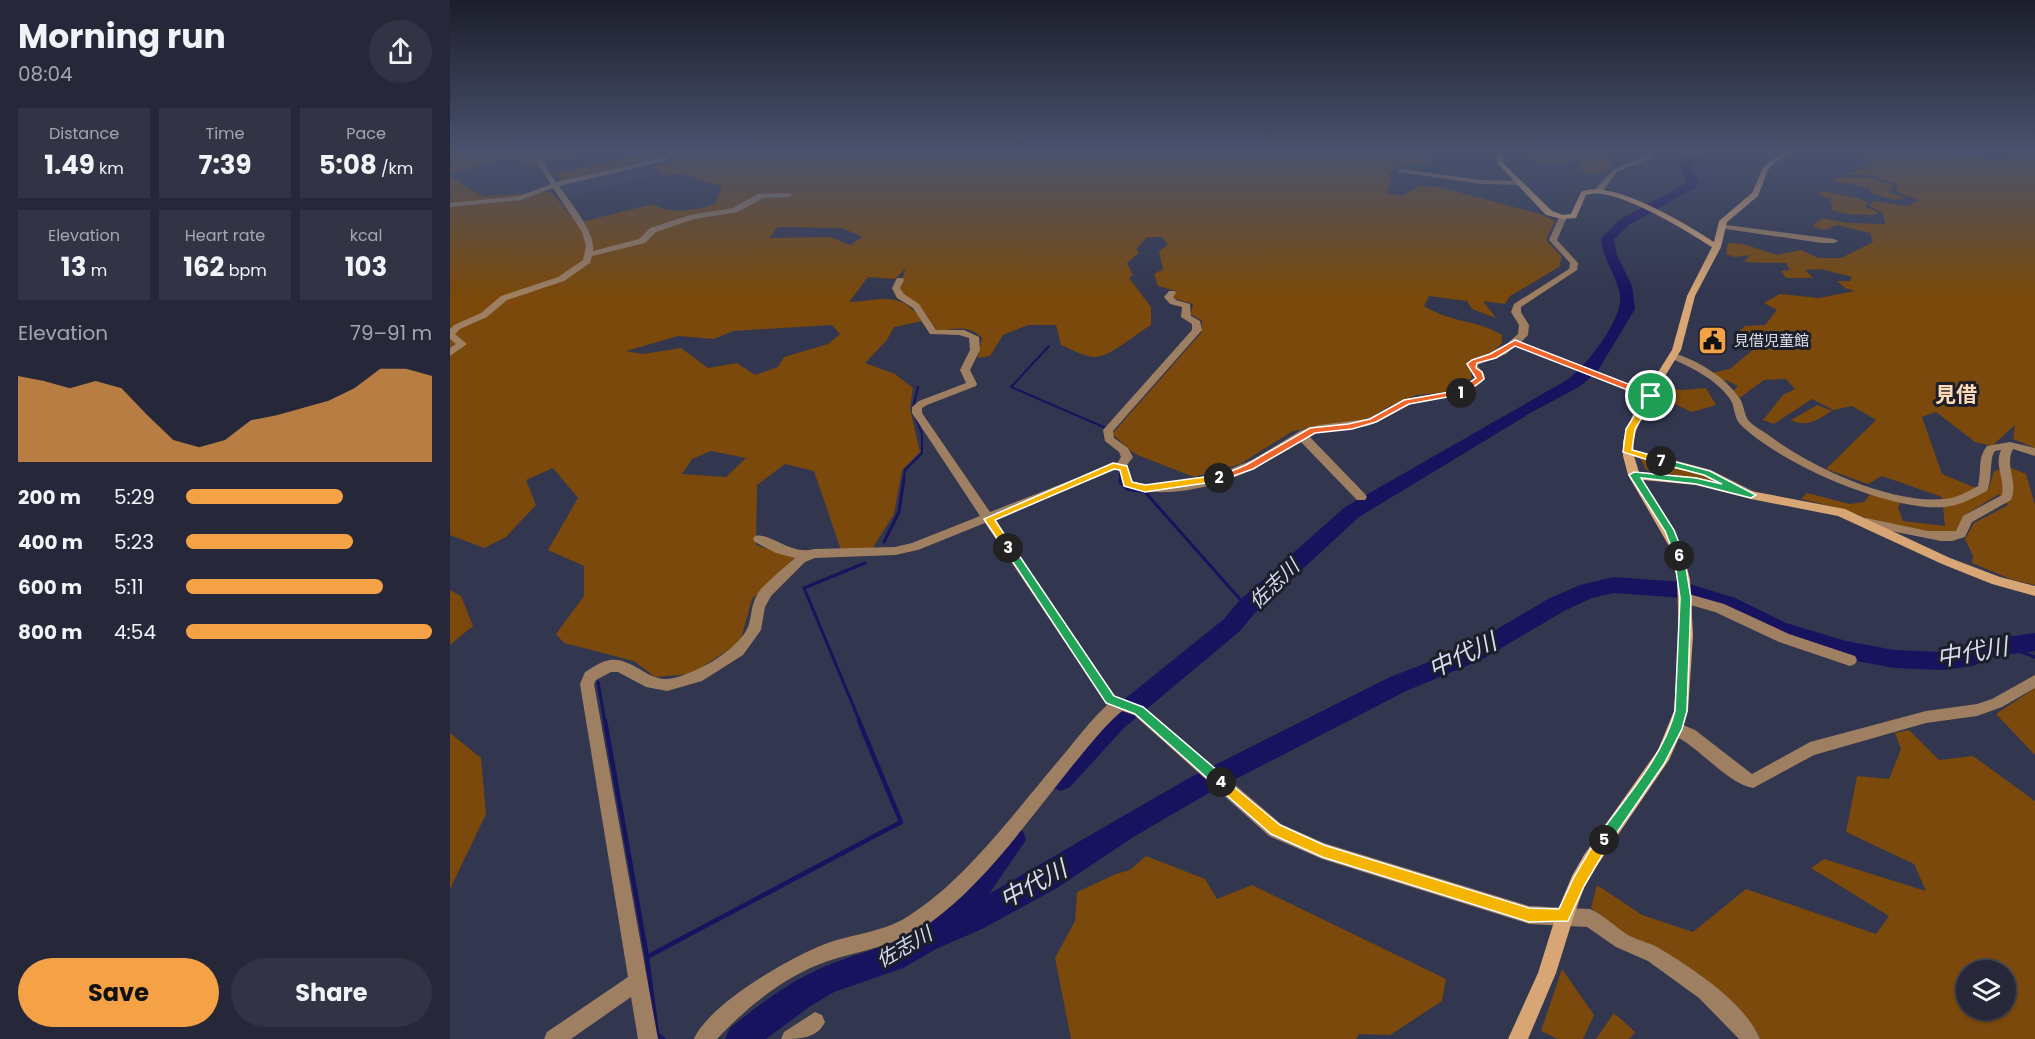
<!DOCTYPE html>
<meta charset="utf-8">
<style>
body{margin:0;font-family:Poppins,"Noto Sans JP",sans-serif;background:#323445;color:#f1f3f6;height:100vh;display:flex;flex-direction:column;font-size:22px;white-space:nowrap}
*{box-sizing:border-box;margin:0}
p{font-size:20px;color:#a4a6af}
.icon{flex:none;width:33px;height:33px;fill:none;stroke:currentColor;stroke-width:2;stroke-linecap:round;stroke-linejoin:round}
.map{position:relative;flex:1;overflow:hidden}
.sheet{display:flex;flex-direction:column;background:#26283a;width:450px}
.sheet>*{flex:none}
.buttons{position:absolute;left:1506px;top:960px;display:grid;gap:12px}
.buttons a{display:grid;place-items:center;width:60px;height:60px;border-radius:50%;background:#26283a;box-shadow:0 2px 4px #0004,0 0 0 2px #424454;font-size:30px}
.pin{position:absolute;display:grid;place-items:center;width:51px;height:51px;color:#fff;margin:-26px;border:3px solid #fff;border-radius:50%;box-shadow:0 2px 6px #0007}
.km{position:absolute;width:30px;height:30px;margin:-15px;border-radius:50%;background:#222;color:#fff;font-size:16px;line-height:30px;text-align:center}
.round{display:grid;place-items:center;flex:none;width:63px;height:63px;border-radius:32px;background:#323445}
.overview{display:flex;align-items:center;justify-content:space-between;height:102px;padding:0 18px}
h1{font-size:33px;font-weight:700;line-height:45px}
.figures{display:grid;grid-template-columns:repeat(3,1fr);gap:9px;height:102px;padding:6px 18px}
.figures div{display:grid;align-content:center;border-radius:0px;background:#323445;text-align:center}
.figures b{font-size:26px;font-weight:700}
.figures small{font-size:16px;font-weight:400}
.figures p{font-size:16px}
.chart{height:168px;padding:12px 18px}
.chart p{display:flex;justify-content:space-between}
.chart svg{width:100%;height:108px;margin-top:6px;fill:#f5a246;opacity:.7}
.button{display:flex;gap:12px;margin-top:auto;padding:12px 18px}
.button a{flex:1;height:69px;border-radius:36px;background:#f5a246;color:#111;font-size:24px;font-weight:700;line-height:69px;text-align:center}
.button a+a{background:#323445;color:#f1f3f6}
ul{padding:0 18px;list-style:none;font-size:20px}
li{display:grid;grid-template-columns:96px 72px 1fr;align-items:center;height:45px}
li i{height:15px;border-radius:8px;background:#f5a246}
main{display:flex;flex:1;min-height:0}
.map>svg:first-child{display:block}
.built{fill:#393e5c}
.green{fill:#7a490b;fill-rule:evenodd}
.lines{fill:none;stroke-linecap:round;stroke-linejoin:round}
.stream-far2{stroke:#18135f;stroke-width:2}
.stream-far1{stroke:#18135f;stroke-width:3}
.stream{stroke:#18135f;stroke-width:4.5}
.river{fill:#18135f;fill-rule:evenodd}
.street{fill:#9e7f61;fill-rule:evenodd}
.secondary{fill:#d8a675;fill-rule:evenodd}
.split-1{fill:#f0652b;stroke:#fff;stroke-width:1.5}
.split-2{fill:#f0652b;stroke:#fff;stroke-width:1.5}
.split-3{fill:#f5b400;stroke:#fff;stroke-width:1.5}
.split-4{fill:#22a559;stroke:#fff;stroke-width:1.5}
.split-5{fill:#f5b400;stroke:#fff;stroke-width:1.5}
.split-6{fill:#22a559;stroke:#fff;stroke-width:1.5}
.split-7{fill:#22a559;stroke:#fff;stroke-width:1.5}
.split-8{fill:#f5b400;stroke:#fff;stroke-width:1.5}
.labels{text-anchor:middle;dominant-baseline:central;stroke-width:6;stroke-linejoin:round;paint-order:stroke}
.far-poi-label{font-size:15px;fill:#dbdfee;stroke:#1c1f29;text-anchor:start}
.water-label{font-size:20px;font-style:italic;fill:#d7dcf3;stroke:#1c1f29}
.quarter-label{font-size:21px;font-weight:bold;fill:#fedab8;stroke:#1c1f29}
.near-water-label{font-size:24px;font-style:italic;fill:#d7dcf3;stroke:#1c1f29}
</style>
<main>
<section class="sheet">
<div class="overview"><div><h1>Morning run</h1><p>08:04</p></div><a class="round"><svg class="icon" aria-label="share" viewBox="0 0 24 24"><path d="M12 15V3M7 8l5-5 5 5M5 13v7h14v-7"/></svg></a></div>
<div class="figures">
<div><p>Distance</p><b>1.49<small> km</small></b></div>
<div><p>Time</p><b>7:39</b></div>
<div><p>Pace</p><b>5:08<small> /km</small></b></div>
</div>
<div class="figures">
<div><p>Elevation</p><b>13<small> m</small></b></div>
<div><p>Heart rate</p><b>162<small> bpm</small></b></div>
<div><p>kcal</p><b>103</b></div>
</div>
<div class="chart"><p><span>Elevation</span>79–91 m</p>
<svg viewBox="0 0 160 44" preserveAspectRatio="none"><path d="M0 44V9L10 11L20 14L30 11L40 14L50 25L60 35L70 38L80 35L90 27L100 25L110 22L120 19L130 14L140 6L150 6L160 9V44z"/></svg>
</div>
<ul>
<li><b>200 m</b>5:29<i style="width:64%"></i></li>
<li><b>400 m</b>5:23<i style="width:68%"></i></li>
<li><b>600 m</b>5:11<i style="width:80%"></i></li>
<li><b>800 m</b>4:54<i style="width:100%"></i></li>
</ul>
<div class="button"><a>Save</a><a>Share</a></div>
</section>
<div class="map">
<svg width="1585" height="1039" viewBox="0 0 1585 1039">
<rect width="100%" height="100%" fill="#32364e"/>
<path class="built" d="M 187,167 L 200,168 L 208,175 L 120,196 L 110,186 Z"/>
<path class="green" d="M 0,150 L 161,150 C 142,154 98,159 85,167 L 64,156 L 0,174 Z
M 232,150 L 976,150 L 979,155 L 978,163 L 949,166 L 939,174 L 941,181 L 937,193 L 951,196 L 969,186 L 989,187 L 1090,214 L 1105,221 L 1096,240 L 1112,257 L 1109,267 L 1060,296 L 1055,304 L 1033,301 L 1046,318 L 1022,309 L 1017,301 L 979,296 L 974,306 C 1001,323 1028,320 1052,335 L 1052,343 L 1044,351 L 1019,362 L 1022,378 L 999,392 L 967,395 L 938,407 L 914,421 L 843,431 L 790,464 L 744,477 L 685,454 L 662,434 L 751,333 L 752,321 L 741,314 L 743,304 L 723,298 L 726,291 L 708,286 L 704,274 L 713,269 L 709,251 L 718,245 L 712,237 L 697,237 L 686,249 L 689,253 L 677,263 L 683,275 L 679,278 L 701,307 L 701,325 C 687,333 658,359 643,357 C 633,356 621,349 611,345 L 606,325 L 578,325 L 553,335 L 540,356 L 528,358 L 532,338 C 519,325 505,328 488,332 L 470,306 L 455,295 L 449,288 L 456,268 L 445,279 L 418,277 L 399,302 C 435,300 449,290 473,321 L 444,327 L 437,340 L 415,363 L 445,374 L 463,388 L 460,408 L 470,452 L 452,470 L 444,514 L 422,549 L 391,550 L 364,471 L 335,464 L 307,485 L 306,545 L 345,558 L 302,599 L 290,642 L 241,674 L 205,677 L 184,661 L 114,643 L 106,634 L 134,596 L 134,566 L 98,550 L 128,498 L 103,468 L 76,480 L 86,505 L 56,537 L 34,548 L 0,535 L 0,176 L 32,196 L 101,192 L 127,223 L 203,204 C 220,215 247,210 265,204 L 272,187 L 233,174 L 212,175 L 203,167 L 221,161 ZM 328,227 L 392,228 L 413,237 L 400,245 L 380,237 L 319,238 ZM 382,325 L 390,334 L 378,344 L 334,357 L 328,367 L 305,375 L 287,363 L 258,368 L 231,348 L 193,354 L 176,351 L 228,336 L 264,339 L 283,331 ZM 261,451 L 296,458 L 276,477 L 232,474 L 242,459 Z
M 1078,150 L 1170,150 L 1153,157 L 1163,166 L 1153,172 L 1137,174 L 1129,168 L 1132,162 C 1112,155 1103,176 1075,153 Z
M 1409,150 L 1469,150 L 1560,161 L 1563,157 L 1541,150 L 1585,150 L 1585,448 L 1563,439 L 1565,425 L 1542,446 L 1525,442 L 1486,412 L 1472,417 L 1492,474 L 1526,488 L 1539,487 L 1544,471 L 1559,467 L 1576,474 L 1585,505 L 1585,585 L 1563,580 L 1522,563 L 1523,556 L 1515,539 L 1524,523 L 1558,505 L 1549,494 L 1515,515 L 1503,541 L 1443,530 L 1397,510 L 1351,499 L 1357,493 L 1400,504 L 1414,502 L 1422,492 L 1451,501 L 1448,508 L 1453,521 L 1495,526 L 1492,497 L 1432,476 L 1418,484 L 1376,469 L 1426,420 L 1402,406 L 1383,410 L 1362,399 L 1324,424 L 1313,420 L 1333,395 L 1345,389 L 1336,379 L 1314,380 L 1288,399 L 1282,392 L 1288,386 L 1276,380 L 1272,383 L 1261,373 L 1280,369 L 1305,348 L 1313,347 L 1293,343 L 1283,337 L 1295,326 L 1315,325 L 1327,310 L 1314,303 L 1330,294 L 1369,298 L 1405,291 L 1395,288 L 1387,281 L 1400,281 L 1402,277 L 1371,269 L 1355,270 L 1363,278 L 1336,278 L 1331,271 L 1340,270 L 1336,263 C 1322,262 1307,264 1294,261 L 1300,255 L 1285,257 L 1276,254 L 1278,243 L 1293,244 L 1327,255 L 1351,250 L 1368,258 L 1391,258 L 1423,242 L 1420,233 L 1387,225 L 1374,230 L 1362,226 L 1372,218 L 1397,223 L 1435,224 L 1433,213 L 1420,206 L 1423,201 L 1458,206 L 1469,200 L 1447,192 L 1449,185 L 1419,175 L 1394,175 L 1415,168 L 1409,163 L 1425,162 L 1413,157 L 1414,152 Z
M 206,152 L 213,155 L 197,161 L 110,181 L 107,173 Z
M 1419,177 L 1445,186 L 1439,190 L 1439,193 L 1457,198 L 1445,200 L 1421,193 L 1419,188 L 1386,182 L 1383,178 Z
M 1370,191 L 1408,198 L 1418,203 L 1415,207 L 1428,212 L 1426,215 L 1397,214 L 1381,210 L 1383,205 L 1379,204 L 1382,199 L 1369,195 Z
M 1214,388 L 1232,390 L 1256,388 L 1266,405 L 1242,412 L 1222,403 L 1211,411 L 1202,407 Z
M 1367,405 L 1382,411 C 1367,420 1357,428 1341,420 Z
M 1190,458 L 1251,474 L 1270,483 L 1196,470 Z
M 0,590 L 11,596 L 23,626 L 0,645 Z
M 1585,688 L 1585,755 L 1546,714 Z
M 1459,730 L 1489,760 L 1523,756 L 1585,801 L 1585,1039 L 1310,1039 L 1307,1032 L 1258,983 L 1168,931 L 1141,908 L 1147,885 L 1192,915 L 1243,932 L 1296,889 L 1426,934 L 1439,916 L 1361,868 L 1374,859 L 1476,891 L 1464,864 L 1396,832 L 1407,776 L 1439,779 L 1451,749 L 1445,733 ZM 1516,970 L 1556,970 L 1556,1010 L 1516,1010 Z
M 0,733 L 31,758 L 36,814 L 0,889 Z
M 696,856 L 755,879 L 767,899 L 802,885 L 996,979 L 992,1001 L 940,1035 L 909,1034 L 906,1039 L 621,1039 L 605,958 L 625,921 L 627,892 L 666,874 L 680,870 Z
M 1112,969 L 1144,1015 L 1133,1039 L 1108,1039 L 1091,1031 Z
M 1164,1013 L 1185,1032 L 1179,1039 L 1146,1039 Z"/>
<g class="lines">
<path class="stream-far2" d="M 599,346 L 561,387 L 656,428
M 463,408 L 468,387
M 670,472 L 670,479
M 454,479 L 455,470 L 472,453 L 472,434 L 466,418"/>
<path class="stream-far1" d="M 670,478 L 670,482 L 677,489 L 695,492 L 797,607
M 434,542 L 449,512 L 454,478
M 1555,646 L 1585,657
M 148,682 L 155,722
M 410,722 L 354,588 L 415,563"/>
<path class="stream" d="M 155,721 L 197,957
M 213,1039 L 207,1034 L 197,957 L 451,822 L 409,721"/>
<path class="river" d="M 1270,150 L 1296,150 L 1291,153 L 1245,160 L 1242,166 L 1249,181 L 1246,187 L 1179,225 L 1164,239 L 1167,255 L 1182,286 L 1185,309 L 1147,372 L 1129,387 L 1082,412 L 909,517 L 805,613 L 790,631 L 674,728 L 620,787 L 611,791 L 602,787 L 598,779 L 602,771 L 656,714 L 774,619 L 789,601 L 895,507 L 1117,380 C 1136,367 1174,318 1170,295 C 1167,275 1152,259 1151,238 L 1171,219 L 1237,183 L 1230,166 L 1237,155 Z
M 1164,577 L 1233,582 L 1285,598 L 1336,623 L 1396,641 L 1444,650 L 1493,652 L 1520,648 L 1541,639 L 1585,633 L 1585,651 L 1545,656 L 1523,666 L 1493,670 L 1444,668 L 1396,659 L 1321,636 L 1269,610 L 1233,598 L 1164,593 L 1142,598 L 1114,611 L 1031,660 L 956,691 L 757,794 L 685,836 L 607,888 L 532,929 L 488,948 L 453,968 L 384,992 L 359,1007 L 316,1039 L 275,1039 L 280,1028 C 310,1004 340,981 376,966 C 406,953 438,948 465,930 C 501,904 526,865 553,831 L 563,827 L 573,831 L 576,840 L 539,894 L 739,778 L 940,677 L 1015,648 L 1098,599 L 1130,585 Z"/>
<path class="street" d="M 224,150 L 231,150 L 215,161 L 109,186 C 119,201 146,232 143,251 L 189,239 L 200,228 L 240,215 L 283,208 L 308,194 L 339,193 L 343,195 L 339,197 L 313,198 L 288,212 L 244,219 L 206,232 L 195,243 L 142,256 L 140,263 L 114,281 L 57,300 L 37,317 L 10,329 L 5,334 L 17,344 L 0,356 L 0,348 L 6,344 L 0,339 L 0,329 L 4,325 L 31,313 L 51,296 L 108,277 L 133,260 L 136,246 L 132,232 L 103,188 L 71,200 L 0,207 L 0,203 L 70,196 L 101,184 L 86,161 L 89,159 L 91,160 L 106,182 L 211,158 Z
M 1195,150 L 1201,150 L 1201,158 L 1167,172 L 1152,192 L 1146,192 L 1146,188 L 1163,170 L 1195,156 Z
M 950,169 L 1032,180 L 1070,181 L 1074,183 L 1070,185 L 1032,184 L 948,172 L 948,170 Z
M 1110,215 L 1117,217 L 1107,240 L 1128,263 L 1127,270 L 1071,307 L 1071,312 L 1079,325 L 1078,335 L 1071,342 L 1205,394 L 1205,398 L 1197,398 L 1065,346 L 1056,354 L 1027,365 L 1034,374 L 1035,379 C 1016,399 991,395 967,402 C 949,407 935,421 917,426 C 897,431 877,428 858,435 L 915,494 L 917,497 L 915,500 L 907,500 L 849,440 C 836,448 824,458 810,465 C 772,487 716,500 674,487 L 669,470 L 667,469 L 545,519 L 665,696 L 694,707 L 831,824 L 874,843 L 1079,906 L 1140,909 C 1154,915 1165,927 1178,935 C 1189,941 1202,943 1212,950 C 1245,970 1295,1003 1310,1039 L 1289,1039 L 1249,998 L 1198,961 L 1166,947 L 1137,927 L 1079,924 L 872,859 L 819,836 L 684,715 L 672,711 C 653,727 639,746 623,765 C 579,819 537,881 480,923 C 450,945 413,950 378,961 C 336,975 297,1007 267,1039 L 244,1039 C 258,1005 340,957 375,944 C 402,934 433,932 457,917 C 517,880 569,806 615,753 C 628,737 641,720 657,705 L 535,523 L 468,550 L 445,555 L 365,558 L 355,562 L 321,596 L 315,607 L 311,630 L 293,655 L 252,681 L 217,691 L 196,687 L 168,672 L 161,672 L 146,680 L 144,684 L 208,1039 L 188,1039 L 181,997 L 121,1039 L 94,1039 L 97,1032 L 178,977 L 130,684 L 135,672 C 142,668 151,661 160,660 C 180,657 195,678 215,679 C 238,679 289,650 298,627 C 303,613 300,603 311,589 C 321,578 334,568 345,558 L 326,553 L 305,542 L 303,539 L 305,536 C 320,532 341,556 364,549 L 445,547 L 462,543 L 530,516 L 462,413 L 462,407 L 469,401 L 516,383 L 510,370 L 520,350 L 519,338 L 509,335 L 480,334 L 463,308 L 447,298 L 442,288 L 447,278 L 453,278 L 454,280 L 450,288 L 454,294 L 469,304 L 486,330 L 514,330 L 529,337 L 530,350 L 520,370 L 527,384 L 526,386 L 477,405 L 472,408 L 472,413 L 540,512 L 668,462 L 671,457 L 669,452 L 655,441 L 653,430 L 742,330 L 742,324 L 731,317 L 732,307 L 720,304 L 714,297 L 719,291 L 725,291 L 726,293 L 723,297 L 726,300 L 740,304 L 741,316 L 750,321 L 752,330 L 663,431 L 664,438 L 678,448 L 683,457 L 677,465 L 683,482 L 704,485 L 721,484 L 768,474 L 802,460 L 850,431 L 869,425 L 917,419 L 956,399 L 1002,391 L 1025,378 L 1016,364 L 1018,362 L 1050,350 L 1068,334 L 1069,325 L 1061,312 L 1064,304 L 1119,269 L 1120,263 L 1099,240 Z
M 1269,224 L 1384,239 L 1388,241 L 1384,243 L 1372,243 L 1269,228 Z
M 1223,353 C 1247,360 1276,377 1290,399 C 1294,405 1294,414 1298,420 C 1302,425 1311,430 1317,434 C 1359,466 1439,504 1494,499 C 1507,498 1517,492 1528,486 C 1532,469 1527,459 1537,446 L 1560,442 L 1585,448 L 1585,456 L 1563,449 C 1554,466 1569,482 1561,500 L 1522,522 L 1515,537 L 1502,541 L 1491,541 L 1416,526 L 1410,522 L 1416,518 L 1478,531 L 1506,531 L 1513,516 L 1552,495 C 1555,479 1544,465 1551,450 L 1545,451 C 1539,458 1543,477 1537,491 C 1523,498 1511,505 1495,507 C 1441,512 1328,463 1290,424 C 1284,418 1285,406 1280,399 C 1266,379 1241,367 1220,358 L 1218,356 Z
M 1178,448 L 1261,470 L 1305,492 L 1307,495 L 1305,498 L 1297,498 L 1253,476 L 1174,454 L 1172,452 L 1174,450 Z
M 1235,593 L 1274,604 L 1339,634 L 1405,656 L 1407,660 L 1405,664 L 1400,666 L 1329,642 L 1265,612 L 1230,602 L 1228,598 L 1230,594 Z
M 1585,675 L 1585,688 L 1552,707 L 1527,716 L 1476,723 L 1364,755 L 1303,788 C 1277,784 1248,745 1221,734 L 1218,729 L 1221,724 L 1226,722 L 1245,730 L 1302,774 L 1360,742 L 1476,711 L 1527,704 L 1542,699 Z
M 365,1012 L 372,1015 L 375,1022 C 367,1039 349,1039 331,1039 L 334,1032 Z"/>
<path class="secondary" d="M 1046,150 L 1052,150 L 1053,163 L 1102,211 L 1113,215 L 1121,214 L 1131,192 C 1159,177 1239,225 1264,242 L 1269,221 L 1302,193 L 1313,168 L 1320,161 L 1340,150 L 1347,150 L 1324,163 L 1318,170 L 1308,196 L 1277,222 L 1271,247 L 1245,296 L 1231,350 L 1195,409 L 1186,431 L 1183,441 L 1184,456 L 1189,472 L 1246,477 L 1301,491 L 1395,509 L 1500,558 L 1550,577 L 1585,586 L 1585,596 L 1542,584 L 1492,564 L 1388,516 L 1301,499 L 1246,485 L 1193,480 L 1231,546 L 1240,579 L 1243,635 L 1238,711 L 1231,733 L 1219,760 L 1146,867 L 1134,888 L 1125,912 L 1106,973 L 1078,1039 L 1058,1039 L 1088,973 L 1107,912 L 1122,876 L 1134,855 L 1208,750 L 1224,711 L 1229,635 L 1227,579 L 1219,546 L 1178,475 L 1173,456 L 1173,441 L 1185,409 L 1222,350 L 1237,296 L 1262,247 C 1239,232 1162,184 1136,195 L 1126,218 L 1113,219 L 1096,215 L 1048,164 Z"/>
</g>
<linearGradient id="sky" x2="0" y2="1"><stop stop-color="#1c1e2b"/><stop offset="0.51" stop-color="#49526e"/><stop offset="1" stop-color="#49526e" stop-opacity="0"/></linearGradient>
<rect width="1585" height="295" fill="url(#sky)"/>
<path class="split-1" d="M 1065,340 L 1204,394 L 1205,396 L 1198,398 L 1065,346 L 1046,358 L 1027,363 L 1026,368 L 1032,372 L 1034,379 L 1014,394 L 1008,394 L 1008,391 L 1026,378 L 1017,364 L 1022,360 L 1040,354 Z"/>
<path class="split-2" d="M 1011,390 L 1014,394 L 959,404 L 926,422 L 902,429 L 865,433 L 803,469 L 769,481 L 765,478 L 796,465 L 860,428 L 898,424 L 920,419 L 954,400 Z"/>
<path class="split-3" d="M 663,463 L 677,466 L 682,482 L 695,485 L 769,475 L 774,478 L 769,481 L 695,492 L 674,486 L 670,470 L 664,469 L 545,520 L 563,548 L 558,551 L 555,550 L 534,519 Z"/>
<path class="split-4" d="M 558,544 L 562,545 L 664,696 L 693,707 L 775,777 L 775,786 L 766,786 L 685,714 L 656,703 L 555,550 L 553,548 Z"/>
<path class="split-5" d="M 771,776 L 830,825 L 874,845 L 1079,908 L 1109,909 L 1124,877 L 1149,835 L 1154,833 L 1161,840 L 1134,886 L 1118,921 L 1079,922 L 872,857 L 821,834 L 766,786 L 764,782 Z"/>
<path class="split-6" d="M 1229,553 L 1234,556 L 1241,598 L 1237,711 L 1232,729 L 1214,764 L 1159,844 L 1154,846 L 1147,840 L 1149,835 C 1176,797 1213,757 1225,711 L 1230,598 L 1224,556 Z"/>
<path class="split-7" d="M 1211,458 L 1260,471 L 1306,495 L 1301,498 L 1246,484 L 1191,478 L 1224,530 L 1234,556 L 1229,560 L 1226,559 L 1215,531 L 1179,475 L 1184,472 L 1246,478 L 1272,484 L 1254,475 L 1208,463 L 1206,461 Z"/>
<path class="split-8" d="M 1198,394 L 1205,396 L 1185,429 L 1182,450 L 1214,459 L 1215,461 L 1211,464 L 1173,452 L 1176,429 Z"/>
<defs>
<symbol id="civic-square" viewBox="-11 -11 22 22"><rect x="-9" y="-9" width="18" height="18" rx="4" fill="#f5a246" stroke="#1c1f29"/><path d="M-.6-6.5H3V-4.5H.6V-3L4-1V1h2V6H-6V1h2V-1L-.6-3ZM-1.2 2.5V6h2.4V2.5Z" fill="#111"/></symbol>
</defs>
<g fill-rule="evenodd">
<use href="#civic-square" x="1246" y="324" width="33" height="33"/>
</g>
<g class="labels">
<g class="far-poi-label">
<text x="1284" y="340">見借児童館</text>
</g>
<g class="water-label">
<text transform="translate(824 584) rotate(-44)">佐志川</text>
<text transform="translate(454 947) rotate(-30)">佐志川</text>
</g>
<g class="quarter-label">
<text x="1506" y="394">見借</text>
</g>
<g class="near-water-label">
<text transform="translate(1522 652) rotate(-10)">中代川</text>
<text transform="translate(1012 655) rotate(-25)">中代川</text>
<text transform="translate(583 884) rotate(-28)">中代川</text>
</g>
</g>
</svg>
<div class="buttons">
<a><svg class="icon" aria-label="layers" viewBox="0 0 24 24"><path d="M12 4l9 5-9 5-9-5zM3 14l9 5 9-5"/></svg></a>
</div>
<div class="pin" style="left:1201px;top:396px;background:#1e9e55"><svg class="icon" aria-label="arrive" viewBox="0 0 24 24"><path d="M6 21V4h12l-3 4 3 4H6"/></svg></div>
<b class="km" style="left:1011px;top:393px">1</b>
<b class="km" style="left:769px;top:478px">2</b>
<b class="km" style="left:558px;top:548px">3</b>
<b class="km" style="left:771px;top:782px">4</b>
<b class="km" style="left:1154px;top:840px">5</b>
<b class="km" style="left:1229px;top:556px">6</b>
<b class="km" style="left:1211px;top:461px">7</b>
</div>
</main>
